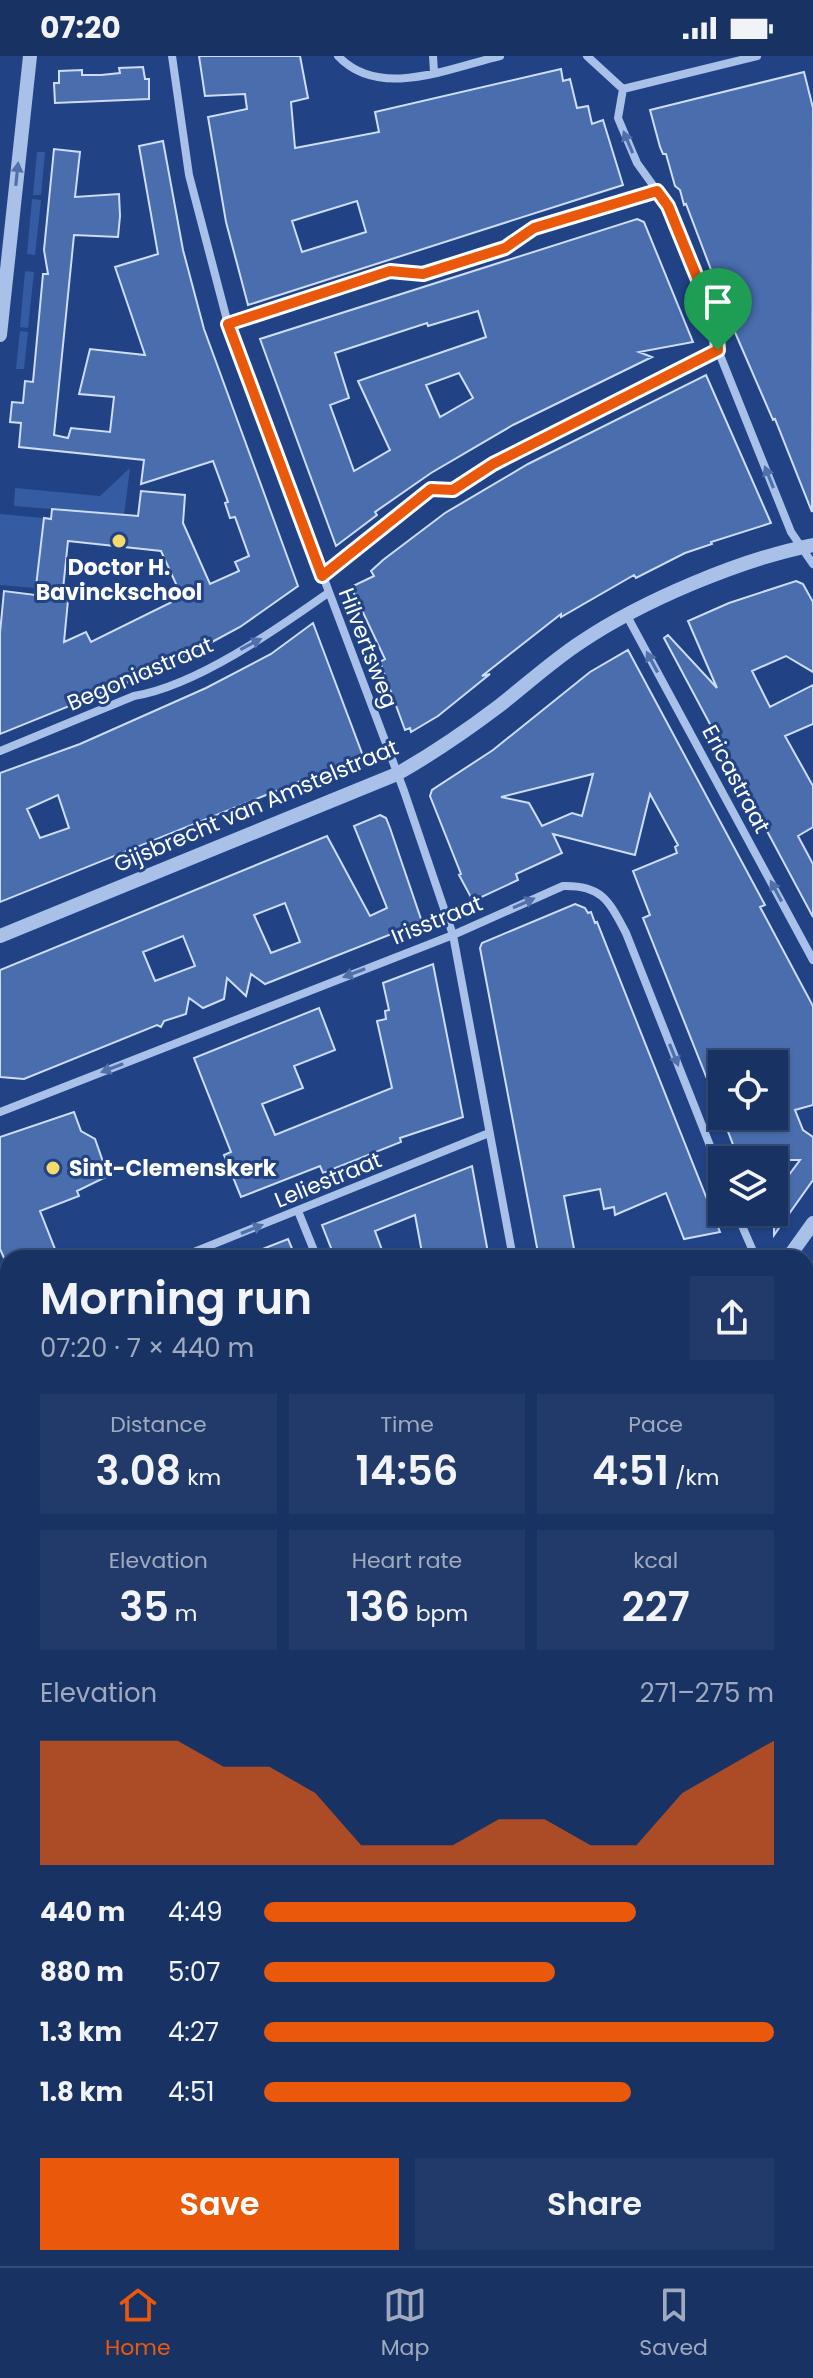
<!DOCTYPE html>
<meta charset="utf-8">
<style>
body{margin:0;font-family:Poppins,sans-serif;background:#223a6a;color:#f1f3f6;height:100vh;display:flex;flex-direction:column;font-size:30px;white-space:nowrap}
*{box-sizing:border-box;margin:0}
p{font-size:26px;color:#9faabf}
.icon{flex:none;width:44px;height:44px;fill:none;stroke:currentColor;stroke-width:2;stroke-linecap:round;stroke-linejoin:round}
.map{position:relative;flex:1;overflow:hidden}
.sheet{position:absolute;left:0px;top:1194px;width:814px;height:1016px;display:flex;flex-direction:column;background:#193264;border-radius:24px 24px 0 0;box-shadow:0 2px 6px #0004,0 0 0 2px #374d78}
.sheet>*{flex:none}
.controls{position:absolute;left:708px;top:994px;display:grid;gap:16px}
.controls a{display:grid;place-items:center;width:80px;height:80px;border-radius:0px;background:#193264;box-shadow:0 2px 6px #0004,0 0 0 2px #374d78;font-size:40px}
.pin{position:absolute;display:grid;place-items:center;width:68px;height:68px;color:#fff;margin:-82px -34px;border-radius:50% 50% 50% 0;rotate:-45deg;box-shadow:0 0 8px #0007}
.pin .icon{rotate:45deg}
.round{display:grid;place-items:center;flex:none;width:84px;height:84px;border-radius:0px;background:#223a6a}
.overview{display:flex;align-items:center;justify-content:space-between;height:136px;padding:0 40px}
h1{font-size:44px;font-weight:600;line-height:60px}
.metrics{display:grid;grid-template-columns:repeat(3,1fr);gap:12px;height:136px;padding:8px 40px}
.metrics div{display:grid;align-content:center;border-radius:0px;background:#223a6a;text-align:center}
.metrics b{font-size:40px;font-weight:600}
.metrics small{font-size:22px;font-weight:400}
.metrics p{font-size:22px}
.chart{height:224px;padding:16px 40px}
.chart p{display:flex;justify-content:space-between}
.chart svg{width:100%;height:144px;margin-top:8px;fill:#ea580c;opacity:.7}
.cta{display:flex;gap:16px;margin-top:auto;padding:16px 40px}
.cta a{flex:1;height:92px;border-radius:0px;background:#ea580c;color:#fff;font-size:32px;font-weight:600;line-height:92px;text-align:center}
.cta a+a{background:#223a6a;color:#f1f3f6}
ul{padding:0 40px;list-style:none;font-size:26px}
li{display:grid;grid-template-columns:128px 96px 1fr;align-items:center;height:60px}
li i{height:20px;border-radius:10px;background:#ea580c}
.status{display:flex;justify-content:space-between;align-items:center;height:56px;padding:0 40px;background:#193264;direction:ltr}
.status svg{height:22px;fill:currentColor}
.tab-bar{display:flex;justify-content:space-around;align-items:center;height:112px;border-top:2px solid #374d78;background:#193264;font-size:22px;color:#9faabf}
.tab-bar a{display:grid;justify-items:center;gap:4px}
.tab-bar .selected{color:#ea580c}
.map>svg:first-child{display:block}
.green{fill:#355ca2}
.building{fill:#496dad;stroke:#cddcf7;stroke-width:2;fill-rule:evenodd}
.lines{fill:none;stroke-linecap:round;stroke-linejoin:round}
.minor{stroke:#a9c0e9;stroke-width:8}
.tertiary{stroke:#a9c0e9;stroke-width:14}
.primary{stroke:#ecf2fe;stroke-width:20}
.oneway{fill:#516fa8}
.route-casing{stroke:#fff;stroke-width:16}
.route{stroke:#ea580c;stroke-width:10}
.poi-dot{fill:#f6da6a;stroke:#214385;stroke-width:3}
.labels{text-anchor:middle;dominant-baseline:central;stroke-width:6;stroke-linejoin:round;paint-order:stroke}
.poi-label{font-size:22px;font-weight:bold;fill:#fff;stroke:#214385}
.street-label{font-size:22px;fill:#fff;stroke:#214385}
</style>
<div class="status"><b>07:20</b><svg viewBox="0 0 49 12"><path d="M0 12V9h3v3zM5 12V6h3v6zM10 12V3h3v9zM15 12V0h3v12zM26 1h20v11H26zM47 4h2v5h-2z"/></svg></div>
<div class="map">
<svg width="813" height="2210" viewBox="0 0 813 2210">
<rect width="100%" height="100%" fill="#214385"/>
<path class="green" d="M 37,96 L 45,96 L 41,139 L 33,139 Z
M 32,143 L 41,144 L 35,199 L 27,198 Z
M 25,215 L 34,216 L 28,272 L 20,271 Z
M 20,275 L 28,276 L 24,313 L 16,313 Z
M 130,412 L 124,459 L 14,450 L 15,432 L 100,440 Z
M 0,458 L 44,462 L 35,532 L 0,529 Z
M 806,1574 L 813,1592 L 813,1619 L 806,1621 Z"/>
<path class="building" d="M 199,0 L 300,0 L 308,42 L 291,46 L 295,92 L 379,76 L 375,56 L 561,13 L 563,25 L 570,23 L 577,52 L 588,50 L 592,68 L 603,64 L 623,129 L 248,249 L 226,166 L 208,61 L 247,53 L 245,38 L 205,40 ZM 357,145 L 366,176 L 302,196 L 292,165 Z
M 143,11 L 145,23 L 149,23 L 149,43 L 55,47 L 54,27 L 59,27 L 59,15 L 82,14 L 82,19 L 101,19 L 120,17 L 119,12 Z
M 804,16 L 813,52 L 812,456 L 775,363 L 773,364 L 734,274 L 686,148 L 684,149 L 680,134 L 675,130 L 666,98 L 663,98 L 660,91 L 650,54 Z
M 163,85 L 183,194 L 204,273 L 298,530 L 240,571 L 212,586 L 131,625 L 0,678 L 0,577 L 4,535 L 35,539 L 44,462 L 51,463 L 52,453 L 138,460 L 141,435 L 185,439 L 183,467 L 210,528 L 239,515 L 235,506 L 249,500 L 235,461 L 230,462 L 225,447 L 228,446 L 213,405 L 141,428 L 144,404 L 19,391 L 21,367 L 10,366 L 12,346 L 23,347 L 25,325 L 33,326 L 43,218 L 48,218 L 44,194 L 54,93 L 80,96 L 75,141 L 119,138 L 120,160 L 118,181 L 74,179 L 54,379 L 68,382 L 71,372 L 110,376 L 114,341 L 79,338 L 90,293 L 145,299 L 115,211 L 158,198 L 139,90 ZM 68,485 L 161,495 L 182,541 L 91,586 L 86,576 L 64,586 L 68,544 L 62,543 Z
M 637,163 L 644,166 L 693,286 L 639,296 L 652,301 L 513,369 L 431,417 L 375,456 L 377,459 L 336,490 L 260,283 ZM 478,255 L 486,281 L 358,325 L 390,394 L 354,415 L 330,349 L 349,342 L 335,297 L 427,267 L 428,270 ZM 459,317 L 473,342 L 440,361 L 426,329 Z
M 706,319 L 771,467 L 711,486 L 712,488 L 685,497 L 636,522 L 634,519 L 561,561 L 561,558 L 482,620 L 490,618 L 438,660 L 411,676 L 410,672 L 405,674 L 380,606 L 385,603 L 351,531 L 374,520 L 371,515 L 383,504 L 445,457 L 528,408 Z
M 796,525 L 803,528 L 813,546 L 813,616 L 786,600 L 752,615 L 770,651 L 813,629 L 813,668 L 785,680 L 813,730 L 813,771 L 798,780 L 813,808 L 813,861 L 664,582 L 668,579 L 717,632 L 688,565 L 729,547 Z
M 313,567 L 363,700 L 0,846 L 0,717 L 80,688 L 206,632 L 271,598 ZM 58,739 L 69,772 L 40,782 L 27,753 Z
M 628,594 L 765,849 L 760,851 L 813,950 L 813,1049 L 795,1054 L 803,1074 L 813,1081 L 813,1124 L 774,1179 L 774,1139 L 800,1104 L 739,1104 L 722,1060 L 774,1060 L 774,1008 L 722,1008 L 721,1058 L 643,862 L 650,859 L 633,815 L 677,797 L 675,791 L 678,789 L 650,738 L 635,799 L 553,778 L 562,797 L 516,818 L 518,824 L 473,845 L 459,819 L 461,818 L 430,740 L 432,734 L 493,694 L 590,616 ZM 593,718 L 582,760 L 572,757 L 542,770 L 529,747 L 501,741 Z
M 380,759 L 386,762 L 390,772 L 422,866 L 265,928 L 251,918 L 246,940 L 227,922 L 224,943 L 203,952 L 189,942 L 186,958 L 164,965 L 161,971 L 157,969 L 24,1023 L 0,1021 L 0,914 L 327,780 L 370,860 L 387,852 L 354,770 ZM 285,847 L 300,886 L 271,897 L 254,859 ZM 183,880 L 195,910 L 155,925 L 143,896 Z
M 575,848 L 585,852 L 588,857 L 591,856 L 595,867 L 597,866 L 720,1176 L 684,1183 L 666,1137 L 615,1159 L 614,1151 L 604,1153 L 600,1133 L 564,1140 L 575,1198 L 573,1198 L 574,1202 L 539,1202 L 480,892 L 482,887 Z
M 433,908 L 463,1061 L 400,1082 L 401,1086 L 323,1117 L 320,1110 L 241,1141 L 224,1099 L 231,1096 L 194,1002 L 319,952 L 335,994 L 294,1010 L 303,1032 L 262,1048 L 275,1079 L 392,1032 L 377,965 L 386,963 L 385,955 L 389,954 L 383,927 Z
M 74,1056 L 81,1075 L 95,1083 L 108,1120 L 77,1135 L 79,1140 L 40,1155 L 55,1193 L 52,1202 L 4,1202 L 0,1193 L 0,1081 Z
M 472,1110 L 489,1202 L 423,1202 L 415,1159 L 375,1175 L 385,1202 L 335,1202 L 322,1169 Z
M 288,1183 L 296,1202 L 242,1202 L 242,1201 Z"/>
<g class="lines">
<path class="minor" d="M 172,0 L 189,119 L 228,268 L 404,735 L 453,879 L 513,1202
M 338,0 C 379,44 450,12 500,0
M 433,0 L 434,16
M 587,0 L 623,33 L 757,0
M 623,33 L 618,62 L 637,107 L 668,150 L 716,268 L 718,294 L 791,476 L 813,508
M 228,268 L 390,215 L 423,218 L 505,192 L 534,172 L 657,135
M 322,520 L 431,433 L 453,434 L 493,408 L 718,294
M 627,560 L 813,904
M 0,695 L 134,640 C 196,630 277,573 328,537
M 0,1056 L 453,879 L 563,830 C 602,829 609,845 626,877 L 722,1120
M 298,1155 L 317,1202
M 736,1156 L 756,1202
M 179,1202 L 489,1077
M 806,1250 L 813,1255
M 0,1272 L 8,1269
M 0,1422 L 8,1422
M 806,1529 L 813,1547
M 806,1722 L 813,1719
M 0,1768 L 8,1765
M 0,1938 L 8,1869
M 0,1967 L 5,1978 L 8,2006
M 0,2041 L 8,2038
M 123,2202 L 126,2210
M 622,2202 L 622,2210"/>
<path class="tertiary" d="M 0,279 L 30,0
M 0,880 L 397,718 C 432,698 466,675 499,650 C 526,629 552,605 581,586 C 642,545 741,503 813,489
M 788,1202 L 813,1167"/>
<path class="primary" d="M 806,2002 L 813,2000
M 282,2210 L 302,2202"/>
</g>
<defs><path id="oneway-solid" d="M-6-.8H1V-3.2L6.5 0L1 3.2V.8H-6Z" transform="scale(2)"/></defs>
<g class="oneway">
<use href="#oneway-solid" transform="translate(628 86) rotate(-113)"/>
<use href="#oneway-solid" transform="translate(17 118) rotate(-84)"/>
<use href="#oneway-solid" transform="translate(769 421) rotate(-112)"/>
<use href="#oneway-solid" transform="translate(251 588) rotate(-28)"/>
<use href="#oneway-solid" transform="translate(652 606) rotate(-118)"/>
<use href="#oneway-solid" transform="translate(776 835) rotate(-118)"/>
<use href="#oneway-solid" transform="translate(524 847) rotate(-24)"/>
<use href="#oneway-solid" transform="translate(354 917) rotate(159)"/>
<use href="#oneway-solid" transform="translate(674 999) rotate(68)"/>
<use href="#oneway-solid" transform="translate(112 1012) rotate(159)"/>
<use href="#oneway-solid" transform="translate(252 1173) rotate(-22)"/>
</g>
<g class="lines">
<defs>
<path id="route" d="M 657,135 L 668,150 L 716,268 L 718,294 L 493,408 L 453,434 L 431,433 L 322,520 L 228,268 L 390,215 L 423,218 L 505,192 L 534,172 Z"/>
</defs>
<use href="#route" class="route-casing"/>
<use href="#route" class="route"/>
</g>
<g class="poi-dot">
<circle cx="119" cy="485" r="8"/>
<circle cx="53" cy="1112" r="8"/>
</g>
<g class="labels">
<g class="poi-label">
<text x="119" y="511">Doctor H.<tspan x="119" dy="25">Bavinckschool</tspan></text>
<text x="69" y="1112" text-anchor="start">Sint-Clemenskerk</text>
</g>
<g class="street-label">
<text transform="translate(368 592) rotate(69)">Hilvertsweg</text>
<text transform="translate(140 618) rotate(-23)">Begoniastraat</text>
<text transform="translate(736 723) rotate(62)">Ericastraat</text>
<text transform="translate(256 750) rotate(-23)">Gijsbrecht van Amstelstraat</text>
<text transform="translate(437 864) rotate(-22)">Irisstraat</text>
<text transform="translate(328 1124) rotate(-22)">Leliestraat</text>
</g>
</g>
</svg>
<div class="controls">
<a><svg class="icon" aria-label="locate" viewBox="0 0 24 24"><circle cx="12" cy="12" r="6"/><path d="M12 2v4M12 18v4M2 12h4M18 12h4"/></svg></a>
<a><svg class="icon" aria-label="layers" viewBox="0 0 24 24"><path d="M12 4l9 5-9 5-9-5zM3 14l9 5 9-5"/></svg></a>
</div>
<div class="pin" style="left:718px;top:294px;background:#1e9e55"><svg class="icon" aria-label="arrive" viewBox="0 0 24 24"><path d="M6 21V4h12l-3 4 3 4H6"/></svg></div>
<section class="sheet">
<div class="overview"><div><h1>Morning run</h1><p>07:20 · 7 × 440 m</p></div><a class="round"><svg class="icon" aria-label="share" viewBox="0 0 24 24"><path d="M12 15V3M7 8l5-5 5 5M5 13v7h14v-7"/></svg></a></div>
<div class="metrics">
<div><p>Distance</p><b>3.08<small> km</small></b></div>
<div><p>Time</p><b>14:56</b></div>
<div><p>Pace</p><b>4:51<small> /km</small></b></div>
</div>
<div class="metrics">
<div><p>Elevation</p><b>35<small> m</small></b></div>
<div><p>Heart rate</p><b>136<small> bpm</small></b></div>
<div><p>kcal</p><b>227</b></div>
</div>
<div class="chart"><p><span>Elevation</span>271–275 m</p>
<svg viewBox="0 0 160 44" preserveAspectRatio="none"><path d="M0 44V6L10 6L20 6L30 6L40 14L50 14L60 22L70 38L80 38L90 38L100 30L110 30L120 38L130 38L140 22L150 14L160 6V44z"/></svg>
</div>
<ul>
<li><b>440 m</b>4:49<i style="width:73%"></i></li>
<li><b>880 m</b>5:07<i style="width:57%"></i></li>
<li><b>1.3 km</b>4:27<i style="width:100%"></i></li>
<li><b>1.8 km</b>4:51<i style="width:72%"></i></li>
</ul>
<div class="cta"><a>Save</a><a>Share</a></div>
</section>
</div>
<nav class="tab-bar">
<a class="selected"><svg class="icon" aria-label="home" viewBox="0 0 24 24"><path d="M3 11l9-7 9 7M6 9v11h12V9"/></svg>Home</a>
<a><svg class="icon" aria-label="map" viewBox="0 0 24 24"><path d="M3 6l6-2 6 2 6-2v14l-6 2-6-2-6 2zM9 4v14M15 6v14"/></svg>Map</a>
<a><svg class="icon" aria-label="saved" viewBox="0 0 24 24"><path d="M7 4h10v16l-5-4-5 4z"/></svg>Saved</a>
</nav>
